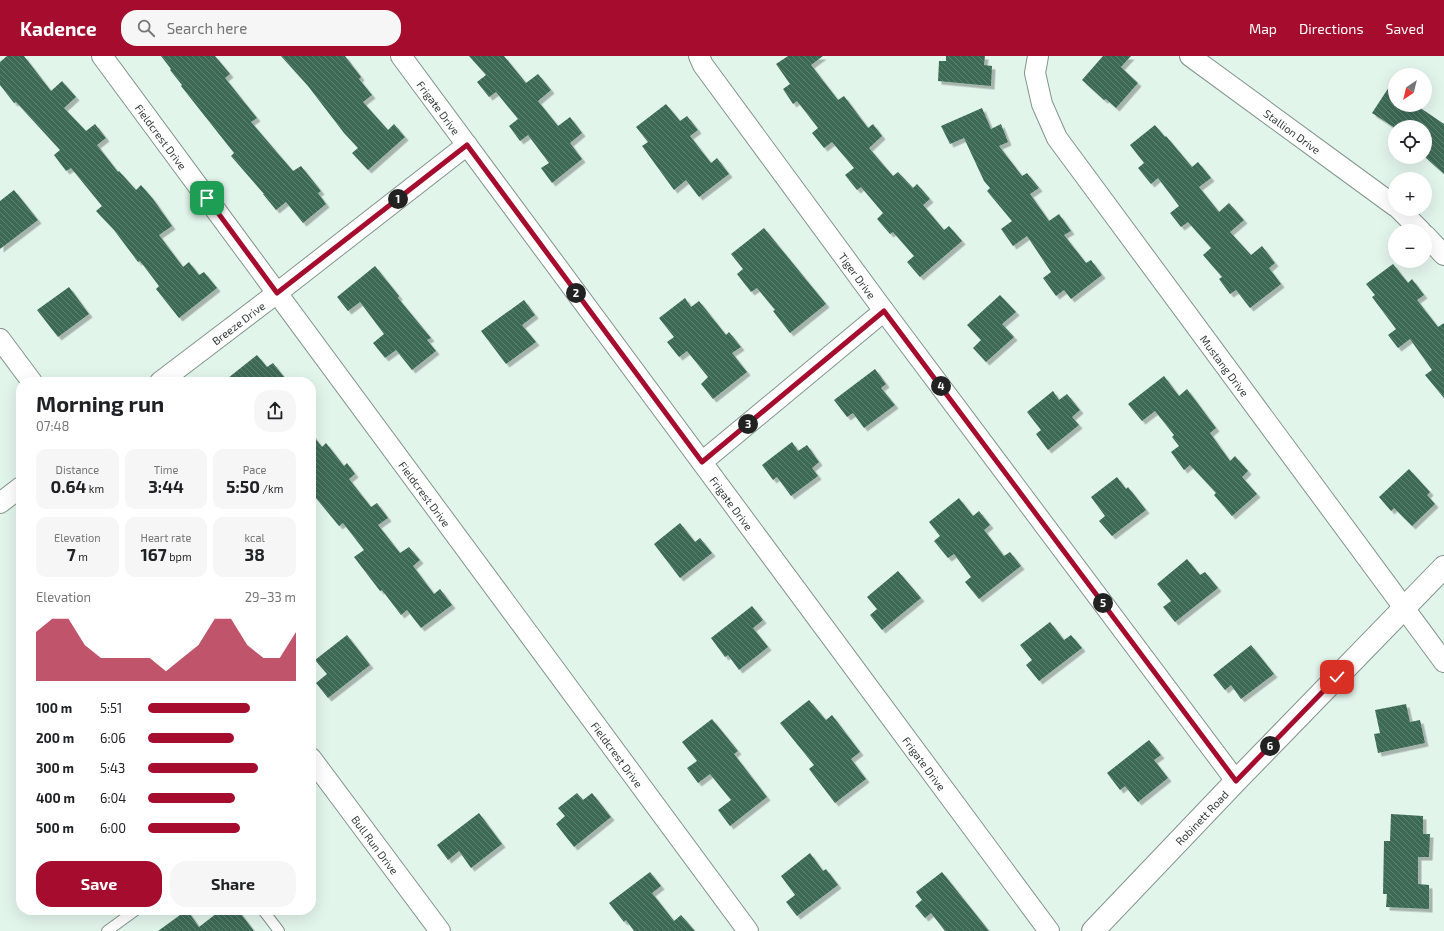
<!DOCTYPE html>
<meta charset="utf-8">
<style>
body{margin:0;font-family:"Exo 2",sans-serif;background:#f6f6f6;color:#202124;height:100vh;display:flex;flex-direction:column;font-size:15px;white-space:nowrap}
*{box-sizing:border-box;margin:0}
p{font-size:13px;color:#757577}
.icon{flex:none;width:22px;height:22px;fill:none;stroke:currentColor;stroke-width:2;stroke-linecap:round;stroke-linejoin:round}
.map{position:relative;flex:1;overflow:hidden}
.panel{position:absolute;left:16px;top:321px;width:300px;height:538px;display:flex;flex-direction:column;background:#fff;border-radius:16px;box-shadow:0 4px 16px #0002}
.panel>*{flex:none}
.needle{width:26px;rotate:215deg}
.buttons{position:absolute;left:1388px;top:12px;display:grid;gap:8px}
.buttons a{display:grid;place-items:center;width:44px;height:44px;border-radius:50%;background:#fff;box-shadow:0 4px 16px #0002;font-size:20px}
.pin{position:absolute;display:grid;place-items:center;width:34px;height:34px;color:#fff;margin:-17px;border-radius:8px;box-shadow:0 2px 6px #0006}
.km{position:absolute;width:20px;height:20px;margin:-10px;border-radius:50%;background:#222;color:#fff;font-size:11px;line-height:20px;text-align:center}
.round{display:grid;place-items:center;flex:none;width:42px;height:42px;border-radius:16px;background:#f6f6f6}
.head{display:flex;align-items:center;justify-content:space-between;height:68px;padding:0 20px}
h1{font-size:22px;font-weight:700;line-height:30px}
.metrics{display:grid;grid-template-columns:repeat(3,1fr);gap:6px;height:68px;padding:4px 20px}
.metrics div{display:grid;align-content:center;border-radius:10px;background:#f6f6f6;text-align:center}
.metrics b{font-size:17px;font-weight:700}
.metrics small{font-size:11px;font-weight:400}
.metrics p{font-size:11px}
.chart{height:112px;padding:8px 20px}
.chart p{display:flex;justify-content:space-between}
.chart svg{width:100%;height:72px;margin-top:4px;fill:#a60c2d;opacity:.7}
.primary-button{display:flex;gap:8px;margin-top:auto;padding:8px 20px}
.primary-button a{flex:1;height:46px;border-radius:16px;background:#a60c2d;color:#fff;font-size:16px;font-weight:700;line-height:46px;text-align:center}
.primary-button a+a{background:#f6f6f6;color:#202124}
ul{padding:0 20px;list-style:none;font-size:13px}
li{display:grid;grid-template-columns:64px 48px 1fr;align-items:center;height:30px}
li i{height:10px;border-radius:5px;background:#a60c2d}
header{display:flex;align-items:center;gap:24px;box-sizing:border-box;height:56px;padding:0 20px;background:#a60c2d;color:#fff}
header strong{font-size:19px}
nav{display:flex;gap:22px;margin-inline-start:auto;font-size:14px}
.search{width:280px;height:36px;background:#f6f6f6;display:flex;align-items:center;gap:10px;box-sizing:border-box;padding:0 14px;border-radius:16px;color:#757577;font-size:15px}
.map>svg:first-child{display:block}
.building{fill:url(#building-back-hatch);filter:url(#shadow)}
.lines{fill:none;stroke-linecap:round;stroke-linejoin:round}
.lane-casing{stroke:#83958b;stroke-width:12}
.street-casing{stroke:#83958b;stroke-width:22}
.secondary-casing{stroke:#83958b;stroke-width:24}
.lane{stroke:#fff;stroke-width:10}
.street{stroke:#fff;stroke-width:20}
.secondary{stroke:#fff;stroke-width:22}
.route-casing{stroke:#fff;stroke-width:8}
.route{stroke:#a60c2d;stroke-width:5}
.labels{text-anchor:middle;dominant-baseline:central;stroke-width:4;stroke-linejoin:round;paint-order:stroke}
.street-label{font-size:11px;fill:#333b37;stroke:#e2f5eb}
</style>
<header>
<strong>Kadence</strong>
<div class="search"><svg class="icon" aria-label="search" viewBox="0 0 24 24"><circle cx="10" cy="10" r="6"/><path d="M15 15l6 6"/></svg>Search here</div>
<nav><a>Map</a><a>Directions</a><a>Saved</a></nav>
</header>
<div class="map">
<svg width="1444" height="875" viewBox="0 0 1444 875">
<defs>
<pattern id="building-back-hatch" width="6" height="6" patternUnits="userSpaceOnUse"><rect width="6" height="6" fill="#3d6b55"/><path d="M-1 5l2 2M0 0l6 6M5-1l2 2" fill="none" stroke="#5e8170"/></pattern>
<filter id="shadow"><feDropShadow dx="3.5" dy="3.5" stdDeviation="0" flood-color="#0004"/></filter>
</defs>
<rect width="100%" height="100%" fill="#e2f5eb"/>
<path class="building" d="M 7,0 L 24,0 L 51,35 L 62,25 L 76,41 L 64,52 L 86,75 L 95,68 L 106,82 L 97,89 L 118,116 L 119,115 L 136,134 L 141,129 L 153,143 L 172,170 L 159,179 L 183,211 L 189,206 L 199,219 L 204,216 L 217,232 L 179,262 L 156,233 L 159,230 L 140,205 L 138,206 L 114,174 L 96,155 L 102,150 L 71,112 L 66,115 L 54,99 L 60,94 L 16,46 L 14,47 L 0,29 L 0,6 Z
M 161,0 L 215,0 L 230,18 L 225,22 L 257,62 L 251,66 L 293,115 L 301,110 L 321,135 L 318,137 L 326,148 L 303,167 L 286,146 L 276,154 L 263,138 L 264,138 L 231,100 L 234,97 L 181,30 L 182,29 L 170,14 L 171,13 Z
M 281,0 L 345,0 L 361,21 L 359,23 L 372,39 L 363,46 L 388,74 L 394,68 L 405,81 L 368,114 L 352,97 L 358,92 L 344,77 L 308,30 Z
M 469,0 L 504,0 L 526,27 L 538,18 L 551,34 L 538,45 L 558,70 L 570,61 L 582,77 L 570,87 L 582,103 L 552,127 L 541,112 L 549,107 L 528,79 L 520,85 L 509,70 L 518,63 L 496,36 L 489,41 L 477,26 L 486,19 Z
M 788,0 L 823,0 L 811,9 L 838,44 L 844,40 L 868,72 L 873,68 L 882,80 L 869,92 L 893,120 L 898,116 L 913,132 L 917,128 L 930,143 L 923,149 L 944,174 L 949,170 L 962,185 L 920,221 L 907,206 L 914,200 L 893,176 L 890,178 L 877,163 L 883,157 L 861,131 L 857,134 L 845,119 L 854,112 L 832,86 L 824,92 L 812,77 L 818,72 L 797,45 L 793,48 L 783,33 L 790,28 L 776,8 Z
M 946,0 L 985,0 L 984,9 L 992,10 L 991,30 L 938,25 L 939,5 L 946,5 Z
M 1103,0 L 1131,0 L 1121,11 L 1138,27 L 1116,52 L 1106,43 L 1104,44 L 1082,24 Z
M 1395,22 L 1395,49 L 1416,49 L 1444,68 L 1444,118 L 1425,101 L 1425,71 L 1395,71 L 1395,72 L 1372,57 Z
M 666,48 L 680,65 L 687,60 L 698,74 L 690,80 L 711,107 L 717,102 L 729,118 L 699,141 L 686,124 L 674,134 L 642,90 L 648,86 L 636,71 Z
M 982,52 L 991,73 L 1001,68 L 1008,86 L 999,90 L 1022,120 L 1027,117 L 1039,132 L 1030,138 L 1049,165 L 1059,158 L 1071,175 L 1064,179 L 1086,207 L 1091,204 L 1102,219 L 1071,243 L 1064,234 L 1056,240 L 1043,222 L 1051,216 L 1027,180 L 1013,190 L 1001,173 L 1012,165 L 987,135 L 990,132 L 984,125 L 964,82 L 950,88 L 941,70 Z
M 1155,69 L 1165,81 L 1166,80 L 1192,111 L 1198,106 L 1211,122 L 1199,131 L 1219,156 L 1229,147 L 1244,164 L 1230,176 L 1251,199 L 1262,190 L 1275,207 L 1269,212 L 1281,228 L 1250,252 L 1236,234 L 1230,238 L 1219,223 L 1222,221 L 1203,199 L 1211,192 L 1188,166 L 1181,171 L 1170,157 L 1179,150 L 1158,122 L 1151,128 L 1138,112 L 1144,107 L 1130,89 Z
M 14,134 L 38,164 L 0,193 L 0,145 Z
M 764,172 L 826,248 L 790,277 L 773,255 L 775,254 L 757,232 L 751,236 L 737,218 L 743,213 L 731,198 Z
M 1393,208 L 1408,227 L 1412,223 L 1424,239 L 1417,244 L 1438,271 L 1444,267 L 1444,342 L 1425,319 L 1432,314 L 1410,283 L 1398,292 L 1388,279 L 1396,273 L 1372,241 L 1375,239 L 1366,228 Z
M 375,210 L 399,240 L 398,242 L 431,282 L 427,284 L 436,295 L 412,314 L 396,294 L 385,302 L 373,287 L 384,278 L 360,246 L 348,255 L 337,241 Z
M 69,231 L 89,258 L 58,281 L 37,254 Z
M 1000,239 L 1016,256 L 1002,268 L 1014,281 L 986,306 L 973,292 L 981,284 L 967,269 Z
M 685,242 L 691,251 L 699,245 L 726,279 L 729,276 L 741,291 L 732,297 L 747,316 L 713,343 L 701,328 L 708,321 L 687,295 L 679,301 L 667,286 L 674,281 L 659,262 Z
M 524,244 L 535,259 L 522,269 L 536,286 L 506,308 L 481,275 Z
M 257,299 L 267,311 L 273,307 L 288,326 L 223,326 Z
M 875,313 L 886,328 L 881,332 L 895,349 L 864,372 L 853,357 L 847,361 L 834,344 Z
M 1164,320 L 1179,340 L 1187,333 L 1216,372 L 1210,377 L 1230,405 L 1235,400 L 1248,415 L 1242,421 L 1257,438 L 1232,460 L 1214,439 L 1216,437 L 1190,409 L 1184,414 L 1171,396 L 1179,390 L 1172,381 L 1174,379 L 1155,355 L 1142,365 L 1128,348 Z
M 1053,335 L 1059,344 L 1067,338 L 1080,354 L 1072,361 L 1079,369 L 1048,394 L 1036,378 L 1041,374 L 1027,356 Z
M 311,377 L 322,391 L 326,387 L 344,410 L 347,407 L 355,418 L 349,423 L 371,451 L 377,447 L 388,462 L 378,469 L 400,497 L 409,491 L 420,504 L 413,510 L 434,538 L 440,533 L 452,549 L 421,572 L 407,554 L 401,559 L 382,534 L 380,535 L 354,501 L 364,494 L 343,467 L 339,470 L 311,436 Z
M 792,386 L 798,395 L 807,389 L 819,406 L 812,412 L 818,420 L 791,440 L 777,421 L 773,424 L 762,409 Z
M 1409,413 L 1430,436 L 1427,439 L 1435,448 L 1412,470 L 1394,452 L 1391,455 L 1379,441 Z
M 1117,421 L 1126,433 L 1128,431 L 1146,454 L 1112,480 L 1099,465 L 1105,460 L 1091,441 Z
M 959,442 L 973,460 L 979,455 L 990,469 L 984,474 L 1004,500 L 1010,496 L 1021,510 L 979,543 L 965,526 L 971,521 L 954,498 L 948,502 L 934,485 L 940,480 L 929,466 Z
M 680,467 L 695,486 L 700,482 L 712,497 L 680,522 L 654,488 Z
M 1187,503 L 1200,519 L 1205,516 L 1218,532 L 1175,566 L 1163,551 L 1171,545 L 1157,528 Z
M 898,515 L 921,542 L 882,574 L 870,559 L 877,553 L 867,541 Z
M 752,550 L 763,564 L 753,572 L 768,591 L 739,614 L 728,599 L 725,601 L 711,582 Z
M 1050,566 L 1064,584 L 1071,579 L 1082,592 L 1039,625 L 1026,609 L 1032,604 L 1020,589 Z
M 347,579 L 370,609 L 328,642 L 316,627 L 327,618 L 315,604 Z
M 1251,589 L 1274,618 L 1241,643 L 1231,629 L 1225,634 L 1213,619 Z
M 809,644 L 826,664 L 832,659 L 860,696 L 851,703 L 866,723 L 835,747 L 809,713 L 814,709 L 780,667 Z
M 1406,648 L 1410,666 L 1420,664 L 1425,687 L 1378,697 L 1374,678 L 1380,677 L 1375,654 Z
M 712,663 L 738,695 L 734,698 L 767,741 L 730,770 L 718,754 L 731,744 L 710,718 L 698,727 L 687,712 L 697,705 L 682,686 Z
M 1149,684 L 1161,699 L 1154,704 L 1168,722 L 1138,746 L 1125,730 L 1120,734 L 1107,717 Z
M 577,737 L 583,744 L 592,737 L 611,761 L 574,791 L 556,768 L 565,760 L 558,752 Z
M 479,757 L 502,788 L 471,812 L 459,795 L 448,804 L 437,789 Z
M 1391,758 L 1423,760 L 1423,778 L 1430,778 L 1429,801 L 1418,801 L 1418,828 L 1429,829 L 1429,853 L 1386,851 L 1387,838 L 1383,838 L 1384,785 L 1390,785 Z
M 810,797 L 823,815 L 826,813 L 838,829 L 797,860 L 786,846 L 795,839 L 781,820 Z
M 650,816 L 661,830 L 652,837 L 674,865 L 681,859 L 695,875 L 634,875 L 626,864 L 624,866 L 609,847 Z
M 942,816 L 989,875 L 945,875 L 931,857 L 925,862 L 915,850 L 922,844 L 916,836 Z
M 187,854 L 199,871 L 221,854 L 238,854 L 254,875 L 158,875 Z"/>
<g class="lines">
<defs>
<path id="lane" d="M 263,854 L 279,875
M 107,875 L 136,854"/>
<g id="street">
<path id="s1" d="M 102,0 L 748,875"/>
<path id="s2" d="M 401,0 L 1049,875"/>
<path id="s3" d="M 699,0 L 703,9 L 884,255 L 1236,725"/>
<path id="s4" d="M 1038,0 L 1035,17 L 1042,48 L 1057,82 L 1444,606"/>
<path id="s5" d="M 1190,0 L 1395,150"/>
<path d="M 1399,153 L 1421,175"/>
<path d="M 1425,179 L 1444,199"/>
<path d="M 0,283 L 32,326"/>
<path id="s6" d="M 160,326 L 277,237 L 467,89"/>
<path d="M 702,406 L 884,255"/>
<path d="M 0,447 L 21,431"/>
<path id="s7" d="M 311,702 L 440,875"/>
</g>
<g id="secondary">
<path id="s8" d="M 1093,875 L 1236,725 L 1444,511"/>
</g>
</defs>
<use href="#lane" class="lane-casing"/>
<use href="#street" class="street-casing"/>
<use href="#secondary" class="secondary-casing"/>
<use href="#lane" class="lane"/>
<use href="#street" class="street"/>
<use href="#secondary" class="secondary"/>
</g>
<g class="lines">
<defs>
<path id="route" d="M 207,142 L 277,237 L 467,89 L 702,406 L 884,255 L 1236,725 L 1337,621"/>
</defs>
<use href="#route" class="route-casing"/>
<use href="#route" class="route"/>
</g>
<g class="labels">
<g class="street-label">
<text stroke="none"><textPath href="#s2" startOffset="64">Frigate Drive</textPath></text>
<text stroke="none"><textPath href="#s5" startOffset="127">Stallion Drive</textPath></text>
<text stroke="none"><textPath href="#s1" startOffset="100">Fieldcrest Drive</textPath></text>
<text stroke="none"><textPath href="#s3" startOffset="271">Tiger Drive</textPath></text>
<text stroke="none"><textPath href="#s6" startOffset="98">Breeze Drive</textPath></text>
<text stroke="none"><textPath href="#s4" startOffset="369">Mustang Drive</textPath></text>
<text stroke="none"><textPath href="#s1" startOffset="544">Fieldcrest Drive</textPath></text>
<text stroke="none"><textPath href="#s2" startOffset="556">Frigate Drive</textPath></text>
<text stroke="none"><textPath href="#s1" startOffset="868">Fieldcrest Drive</textPath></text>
<text stroke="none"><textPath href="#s2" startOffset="880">Frigate Drive</textPath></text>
<text stroke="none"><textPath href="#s8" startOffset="157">Robinett Road</textPath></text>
<text stroke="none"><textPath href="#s7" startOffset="108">Bull Run Drive</textPath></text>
</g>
</g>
</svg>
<div class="buttons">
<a><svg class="needle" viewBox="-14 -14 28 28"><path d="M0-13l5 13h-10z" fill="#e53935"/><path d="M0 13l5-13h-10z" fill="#757577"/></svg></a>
<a><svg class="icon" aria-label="locate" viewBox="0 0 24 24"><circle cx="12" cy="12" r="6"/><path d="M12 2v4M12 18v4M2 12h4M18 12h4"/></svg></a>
<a>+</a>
<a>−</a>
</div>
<div class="pin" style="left:207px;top:142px;background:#1e9e55"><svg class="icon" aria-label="arrive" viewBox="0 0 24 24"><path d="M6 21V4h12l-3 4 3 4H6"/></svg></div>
<div class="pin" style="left:1337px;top:621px;background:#d93025"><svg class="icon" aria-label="check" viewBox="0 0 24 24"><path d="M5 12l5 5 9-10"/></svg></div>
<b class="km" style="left:398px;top:143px">1</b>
<b class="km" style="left:576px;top:237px">2</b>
<b class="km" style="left:748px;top:368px">3</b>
<b class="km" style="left:941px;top:330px">4</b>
<b class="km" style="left:1103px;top:547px">5</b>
<b class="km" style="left:1270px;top:690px">6</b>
<section class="panel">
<div class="head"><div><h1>Morning run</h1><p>07:48</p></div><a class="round"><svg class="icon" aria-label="share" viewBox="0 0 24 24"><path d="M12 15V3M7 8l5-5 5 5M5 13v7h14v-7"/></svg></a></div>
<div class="metrics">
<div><p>Distance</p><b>0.64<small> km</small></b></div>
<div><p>Time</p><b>3:44</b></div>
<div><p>Pace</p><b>5:50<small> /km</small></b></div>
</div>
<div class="metrics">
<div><p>Elevation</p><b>7<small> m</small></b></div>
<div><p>Heart rate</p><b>167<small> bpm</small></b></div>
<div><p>kcal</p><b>38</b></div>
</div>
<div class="chart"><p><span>Elevation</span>29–33 m</p>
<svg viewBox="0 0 160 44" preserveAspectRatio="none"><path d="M0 44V14L10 6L20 6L30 22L40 30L50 30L60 30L70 30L80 38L90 30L100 22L110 6L120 6L130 22L140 30L150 30L160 14V44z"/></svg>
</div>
<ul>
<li><b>100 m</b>5:51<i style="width:69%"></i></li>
<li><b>200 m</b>6:06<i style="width:58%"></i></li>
<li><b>300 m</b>5:43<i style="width:74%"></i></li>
<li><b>400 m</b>6:04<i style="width:59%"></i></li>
<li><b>500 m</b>6:00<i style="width:62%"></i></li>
</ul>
<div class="primary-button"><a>Save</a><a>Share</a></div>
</section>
</div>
